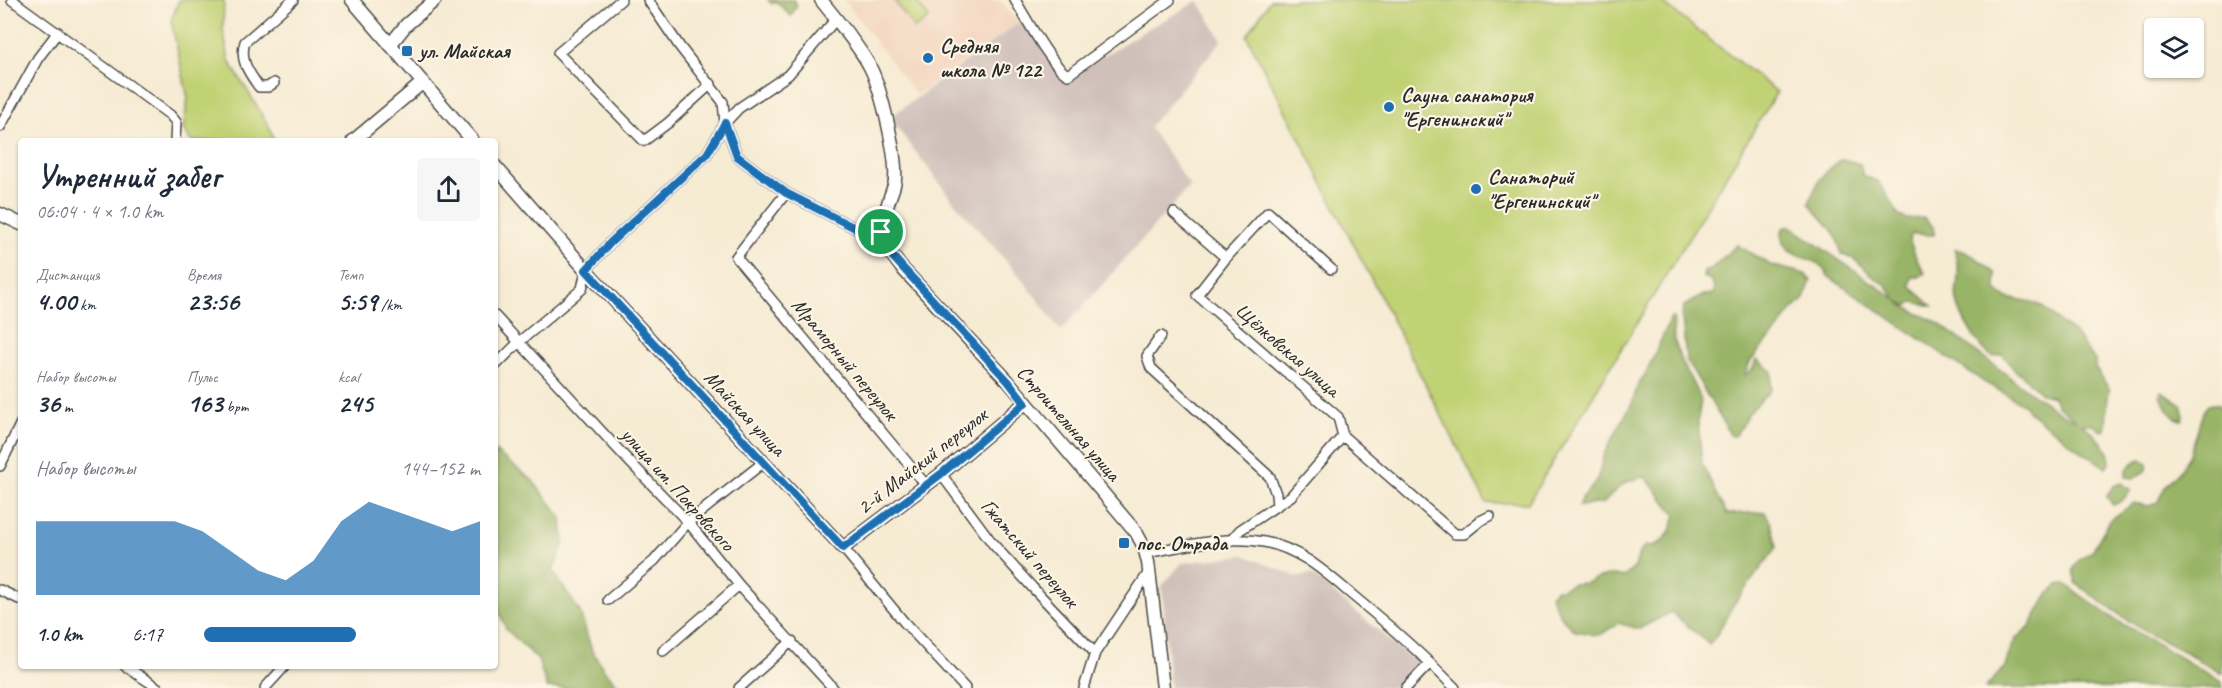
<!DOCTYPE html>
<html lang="ru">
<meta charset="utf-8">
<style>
body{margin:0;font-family:Caveat,sans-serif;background:#f6f6f7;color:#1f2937;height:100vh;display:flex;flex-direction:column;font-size:22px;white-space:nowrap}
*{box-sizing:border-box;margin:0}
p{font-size:20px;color:#747a83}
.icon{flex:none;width:33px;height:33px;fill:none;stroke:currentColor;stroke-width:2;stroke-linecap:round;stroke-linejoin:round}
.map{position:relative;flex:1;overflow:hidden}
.details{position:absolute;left:18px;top:138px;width:480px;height:531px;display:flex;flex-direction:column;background:#fff;border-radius:6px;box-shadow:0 2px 4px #0004}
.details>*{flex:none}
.tools{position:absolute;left:2144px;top:18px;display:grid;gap:12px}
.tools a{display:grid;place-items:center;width:60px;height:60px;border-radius:6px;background:#fff;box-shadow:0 2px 4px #0004;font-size:30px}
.pin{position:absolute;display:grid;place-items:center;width:51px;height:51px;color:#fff;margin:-26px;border:3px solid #fff;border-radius:50%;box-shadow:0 2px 6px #0007}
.round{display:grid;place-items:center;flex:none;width:63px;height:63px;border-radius:6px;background:#f6f6f7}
.head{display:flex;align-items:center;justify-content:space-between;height:102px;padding:0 18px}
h1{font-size:33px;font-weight:700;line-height:45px}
.metrics{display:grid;grid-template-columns:repeat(3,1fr);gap:9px;height:102px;padding:6px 18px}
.metrics div{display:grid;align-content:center}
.metrics b{font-size:26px;font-weight:700}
.metrics small{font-size:16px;font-weight:400}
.metrics p{font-size:16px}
.chart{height:168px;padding:12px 18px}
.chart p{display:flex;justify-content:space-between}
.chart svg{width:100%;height:108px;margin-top:6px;fill:#1f6fb2;opacity:.7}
ul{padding:0 18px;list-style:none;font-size:20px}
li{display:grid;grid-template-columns:96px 72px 1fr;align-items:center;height:45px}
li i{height:15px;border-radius:8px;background:#1f6fb2}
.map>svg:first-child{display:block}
.built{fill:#f3d4be}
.industrial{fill:#cfc0ba}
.green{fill:#c1d275;stroke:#767e50;stroke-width:1.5}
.forest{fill:#98b466;stroke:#627048;stroke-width:1.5}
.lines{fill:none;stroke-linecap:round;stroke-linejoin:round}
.minor-casing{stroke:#494844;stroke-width:12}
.tertiary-casing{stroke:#494844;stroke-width:15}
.minor{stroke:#fff;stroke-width:9}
.tertiary{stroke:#fff;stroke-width:12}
.route-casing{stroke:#fff;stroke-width:12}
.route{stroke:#1f6fb2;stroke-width:8}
.poi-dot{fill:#1f6fb2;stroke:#fcf5e5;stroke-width:2}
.labels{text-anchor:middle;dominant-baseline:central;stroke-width:4.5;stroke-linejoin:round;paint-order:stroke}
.poi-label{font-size:21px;font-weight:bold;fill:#2b2b2b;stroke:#fcf5e5;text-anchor:start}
.street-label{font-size:21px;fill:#2b2b2b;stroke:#fcf5e5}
</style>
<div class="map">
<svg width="2222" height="688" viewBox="0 0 2222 688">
<rect width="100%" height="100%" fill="#fcf5e5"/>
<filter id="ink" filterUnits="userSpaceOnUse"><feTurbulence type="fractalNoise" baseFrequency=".0167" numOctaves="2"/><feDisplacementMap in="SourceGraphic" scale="12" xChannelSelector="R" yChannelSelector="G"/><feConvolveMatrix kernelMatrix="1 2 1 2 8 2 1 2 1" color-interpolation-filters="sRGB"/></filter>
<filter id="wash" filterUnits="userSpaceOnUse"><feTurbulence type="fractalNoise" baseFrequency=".008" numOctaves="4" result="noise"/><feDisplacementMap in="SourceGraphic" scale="24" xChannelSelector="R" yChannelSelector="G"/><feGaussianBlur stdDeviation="1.35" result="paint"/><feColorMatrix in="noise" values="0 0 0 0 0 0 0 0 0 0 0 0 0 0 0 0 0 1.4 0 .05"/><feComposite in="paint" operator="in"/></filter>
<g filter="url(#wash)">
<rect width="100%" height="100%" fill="#f6ebd3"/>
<path class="built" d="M 844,0 L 1000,0 L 1018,22 L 916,95 Z"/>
<path class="industrial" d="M 1198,1 L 1222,40 L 1149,127 L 1190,186 L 1061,331 L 1023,280 L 953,201 L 892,121 L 892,116 L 1023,19 L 1069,77 L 1149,28 Z
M 1244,555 L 1297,577 L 1311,574 L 1419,665 L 1395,688 L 1170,688 L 1162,586 L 1182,563 Z"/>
<path class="green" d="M 179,0 L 224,0 L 223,30 L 229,61 L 269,126 L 274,141 L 191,141 L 183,129 L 188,98 L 171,21 Z
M 894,0 L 915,0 L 929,18 L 915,29 Z
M 1270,0 L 1659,0 L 1777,92 L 1528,503 L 1486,503 L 1247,36 Z"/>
<path class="forest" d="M 768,0 L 794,0 L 797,5 L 791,16 L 776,2 L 772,4 Z
M 1843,159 L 1860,164 L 1863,175 L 1879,182 C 1885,195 1894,202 1898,215 L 1906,219 L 1924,218 L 1934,228 L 1934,235 L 1912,234 L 1909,239 L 1917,260 L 1925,273 L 1919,277 L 1912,277 L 1910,286 L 1932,306 L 1913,302 L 1907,306 L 1898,301 L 1907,308 L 1938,323 L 2035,396 C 2050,404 2060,416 2076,420 L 2057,405 L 2053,397 L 2042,394 L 2021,374 L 2015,371 L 2003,354 L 1993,357 C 1979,349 1961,318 1957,301 C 1954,291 1960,278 1958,268 C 1957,261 1955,257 1955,249 C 1969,251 1986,264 1996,274 L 1996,290 C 2011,303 2010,297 2027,301 C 2042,303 2052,315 2063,325 C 2078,331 2084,350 2095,360 L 2095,368 L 2110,390 C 2105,402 2108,417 2105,430 L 2101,431 L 2092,424 L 2082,424 C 2095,436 2108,443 2110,462 L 2106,467 L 2082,452 L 2029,412 L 2025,405 L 1984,382 L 1829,277 C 1826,273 1823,268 1820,265 C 1805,255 1776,256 1783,228 L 1790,226 L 1897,300 L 1885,284 L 1877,280 L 1854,259 L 1841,254 C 1838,230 1823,222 1809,203 C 1816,183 1824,170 1843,159 Z
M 1737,245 L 1770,265 L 1805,274 L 1811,281 L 1803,301 L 1792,310 L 1776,332 L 1751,360 L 1744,376 L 1753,369 L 1756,359 L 1772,371 L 1771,390 L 1748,414 L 1736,435 L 1731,436 L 1686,359 L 1682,317 L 1684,306 L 1704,295 L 1713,294 L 1714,287 L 1709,279 L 1703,277 L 1704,271 L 1712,268 Z
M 1671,318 L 1674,318 L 1673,334 L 1679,356 L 1701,400 L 1698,419 L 1702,464 L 1727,514 L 1765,512 L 1771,523 L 1777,547 L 1733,605 L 1716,636 L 1709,644 L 1671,612 L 1639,629 L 1618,623 C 1612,627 1604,635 1597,635 C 1589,635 1585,631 1577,632 C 1566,625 1553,607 1551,594 L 1556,589 C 1563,590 1564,587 1570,585 C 1575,583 1580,584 1585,583 C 1599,578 1609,572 1624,577 L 1635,567 L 1639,553 L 1645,546 C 1664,548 1672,531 1676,515 L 1645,477 C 1626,479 1616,489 1604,503 L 1579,506 L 1581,499 L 1597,481 L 1604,454 L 1633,401 L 1638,384 L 1645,375 Z
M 2161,391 L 2181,404 L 2184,416 L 2183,420 C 2167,418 2169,405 2160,396 Z
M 2208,404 L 2217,404 L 2222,409 L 2222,674 L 2185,652 L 2146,632 L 2108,607 L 2076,583 L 2073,570 L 2078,561 L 2092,551 L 2110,520 L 2134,503 L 2149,506 L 2157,503 L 2165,487 L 2181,470 L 2190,454 L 2203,412 Z
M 495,451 L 532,480 L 562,518 L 564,543 L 553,571 L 580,612 L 592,651 L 605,671 L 621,688 L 547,688 L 538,660 L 506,629 L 495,601 L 500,540 L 495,536 Z
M 2140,459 L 2148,463 L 2147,470 L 2134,478 L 2126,477 C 2125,467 2132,463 2140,459 Z
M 2122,483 L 2131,490 L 2122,501 L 2113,505 L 2106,496 L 2114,486 Z
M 2065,584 L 2114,619 L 2222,682 L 2222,688 L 1985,688 L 2005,667 L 2011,648 L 2016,639 L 2029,628 L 2047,596 L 2058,585 Z"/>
</g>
<g filter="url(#ink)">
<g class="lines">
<defs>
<path id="minor" d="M 12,0 L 170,115 L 176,122 L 175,141
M 621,0 L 558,53 L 644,141 L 668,123 L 711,84
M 648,0 L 680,47 L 723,102 L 725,123 L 737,156 L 786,193 L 857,229 L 881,232
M 1015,0 C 1025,16 1053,69 1068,75 L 1170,0
M 274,83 L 268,87 L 259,87 C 249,73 239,60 245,42 L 293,0
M 0,127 L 38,58 L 58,32
M 786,193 L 736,257 L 926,485
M 1174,213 L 1226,258 L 1197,295 L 1338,417 L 1343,436 L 1455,534 L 1464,534 L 1480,521 L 1490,516
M 1226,258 L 1268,212 L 1331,269
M 495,316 L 627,459 L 688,522 L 739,585 L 833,688
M 1161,336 L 1147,356 L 1151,368 L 1270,477 L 1276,494 L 1277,506
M 495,366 L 519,342 L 582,289 L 586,270 L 611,242 L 707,154 L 725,123 L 739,108 L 788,75 L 836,19
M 0,466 L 21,423
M 941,474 L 993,544 L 1032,587 L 1095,653
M 1230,541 L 1240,530 L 1291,496 L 1343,436
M 843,548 L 904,622 L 965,688
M 1146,553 C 1185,546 1225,535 1264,542 C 1302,549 1328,575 1357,599 C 1391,627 1424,656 1455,688
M 0,590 L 21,600
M 608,600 L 654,561 L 688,522 L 764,462
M 663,651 L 739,585
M 125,666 L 158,688
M 265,688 L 285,666
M 739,688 L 792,641
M 1084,688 L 1095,653 L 1149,572
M 1406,688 L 1430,663"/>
<path id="tertiary" d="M 352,0 L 473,141
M 821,0 C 835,18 860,47 870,67 C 881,88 897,155 895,179 C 895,185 892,191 890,197 C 879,233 877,236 901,267 L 1008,381 L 1136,532 L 1144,547 L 1148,562 L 1163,688
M 390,45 L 406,25 L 435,0
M 353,141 L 422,83
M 495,166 L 586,270 L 843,548 L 941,474 L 1025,403
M 0,214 L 21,224"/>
</defs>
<use href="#minor" class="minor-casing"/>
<use href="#tertiary" class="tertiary-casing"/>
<use href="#minor" class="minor"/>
<use href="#tertiary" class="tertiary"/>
</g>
</g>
<g class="lines" filter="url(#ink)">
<defs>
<path id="route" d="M 725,123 L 737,156 L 786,193 L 857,229 L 881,232 L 887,250 L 902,267 L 1008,381 L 1025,403 L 941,474 L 843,548 L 586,270 L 611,242 L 707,154 Z"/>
</defs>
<use href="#route" class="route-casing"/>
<use href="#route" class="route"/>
</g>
<g class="poi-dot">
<rect x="401" y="45" width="12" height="12" rx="3"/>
<circle cx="928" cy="58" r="6"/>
<circle cx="1389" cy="107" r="6"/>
<circle cx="1476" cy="189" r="6"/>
<rect x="1118" y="537" width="12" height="12" rx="3"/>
</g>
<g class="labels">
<g class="poi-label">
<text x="940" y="46">Средняя<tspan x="940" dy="24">школа № 122</tspan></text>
<text x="419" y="51">ул. Майская</text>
<text x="1401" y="95">Сауна санатория<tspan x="1401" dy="24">"Ергенинский"</tspan></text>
<text x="1488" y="177">Санаторий<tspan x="1488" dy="24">"Ергенинский"</tspan></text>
<text x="1136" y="543">пос. Отрада</text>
</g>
<g class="street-label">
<text transform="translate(1288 350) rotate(41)">Щёлковская улица</text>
<text transform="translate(845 359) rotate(50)">Мраморный переулок</text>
<text transform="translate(745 413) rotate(47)">Майская улица</text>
<text transform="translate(1069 423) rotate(49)">Строительная улица</text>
<text transform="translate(922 461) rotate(-38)">2-й Майский переулок</text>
<text transform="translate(678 489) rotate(48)">улица им. Покровского</text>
<text transform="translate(1030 553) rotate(49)">Гжатский переулок</text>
</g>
</g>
</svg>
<div class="tools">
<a><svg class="icon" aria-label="layers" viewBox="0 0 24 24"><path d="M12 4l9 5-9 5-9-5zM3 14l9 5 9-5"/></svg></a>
</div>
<div class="pin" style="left:881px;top:232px;background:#1e9e55"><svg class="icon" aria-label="arrive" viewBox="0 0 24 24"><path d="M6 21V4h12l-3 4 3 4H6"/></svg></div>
<section class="details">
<div class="head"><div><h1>Утренний забег</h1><p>06:04 · 4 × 1.0 km</p></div><a class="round"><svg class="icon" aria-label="share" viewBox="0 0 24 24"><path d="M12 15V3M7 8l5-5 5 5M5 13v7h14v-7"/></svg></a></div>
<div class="metrics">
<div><p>Дистанция</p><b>4.00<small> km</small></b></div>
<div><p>Время</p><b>23:56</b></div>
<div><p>Темп</p><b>5:59<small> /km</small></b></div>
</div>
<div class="metrics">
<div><p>Набор высоты</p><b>36<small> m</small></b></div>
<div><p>Пульс</p><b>163<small> bpm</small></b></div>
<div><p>kcal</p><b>245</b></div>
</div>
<div class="chart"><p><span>Набор высоты</span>144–152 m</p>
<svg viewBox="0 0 160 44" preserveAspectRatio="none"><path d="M0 44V14L10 14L20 14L30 14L40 14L50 14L60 18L70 26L80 34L90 38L100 30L110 14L120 6L130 10L140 14L150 18L160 14V44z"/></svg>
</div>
<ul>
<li><b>1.0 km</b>6:17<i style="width:55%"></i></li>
</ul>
</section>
</div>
